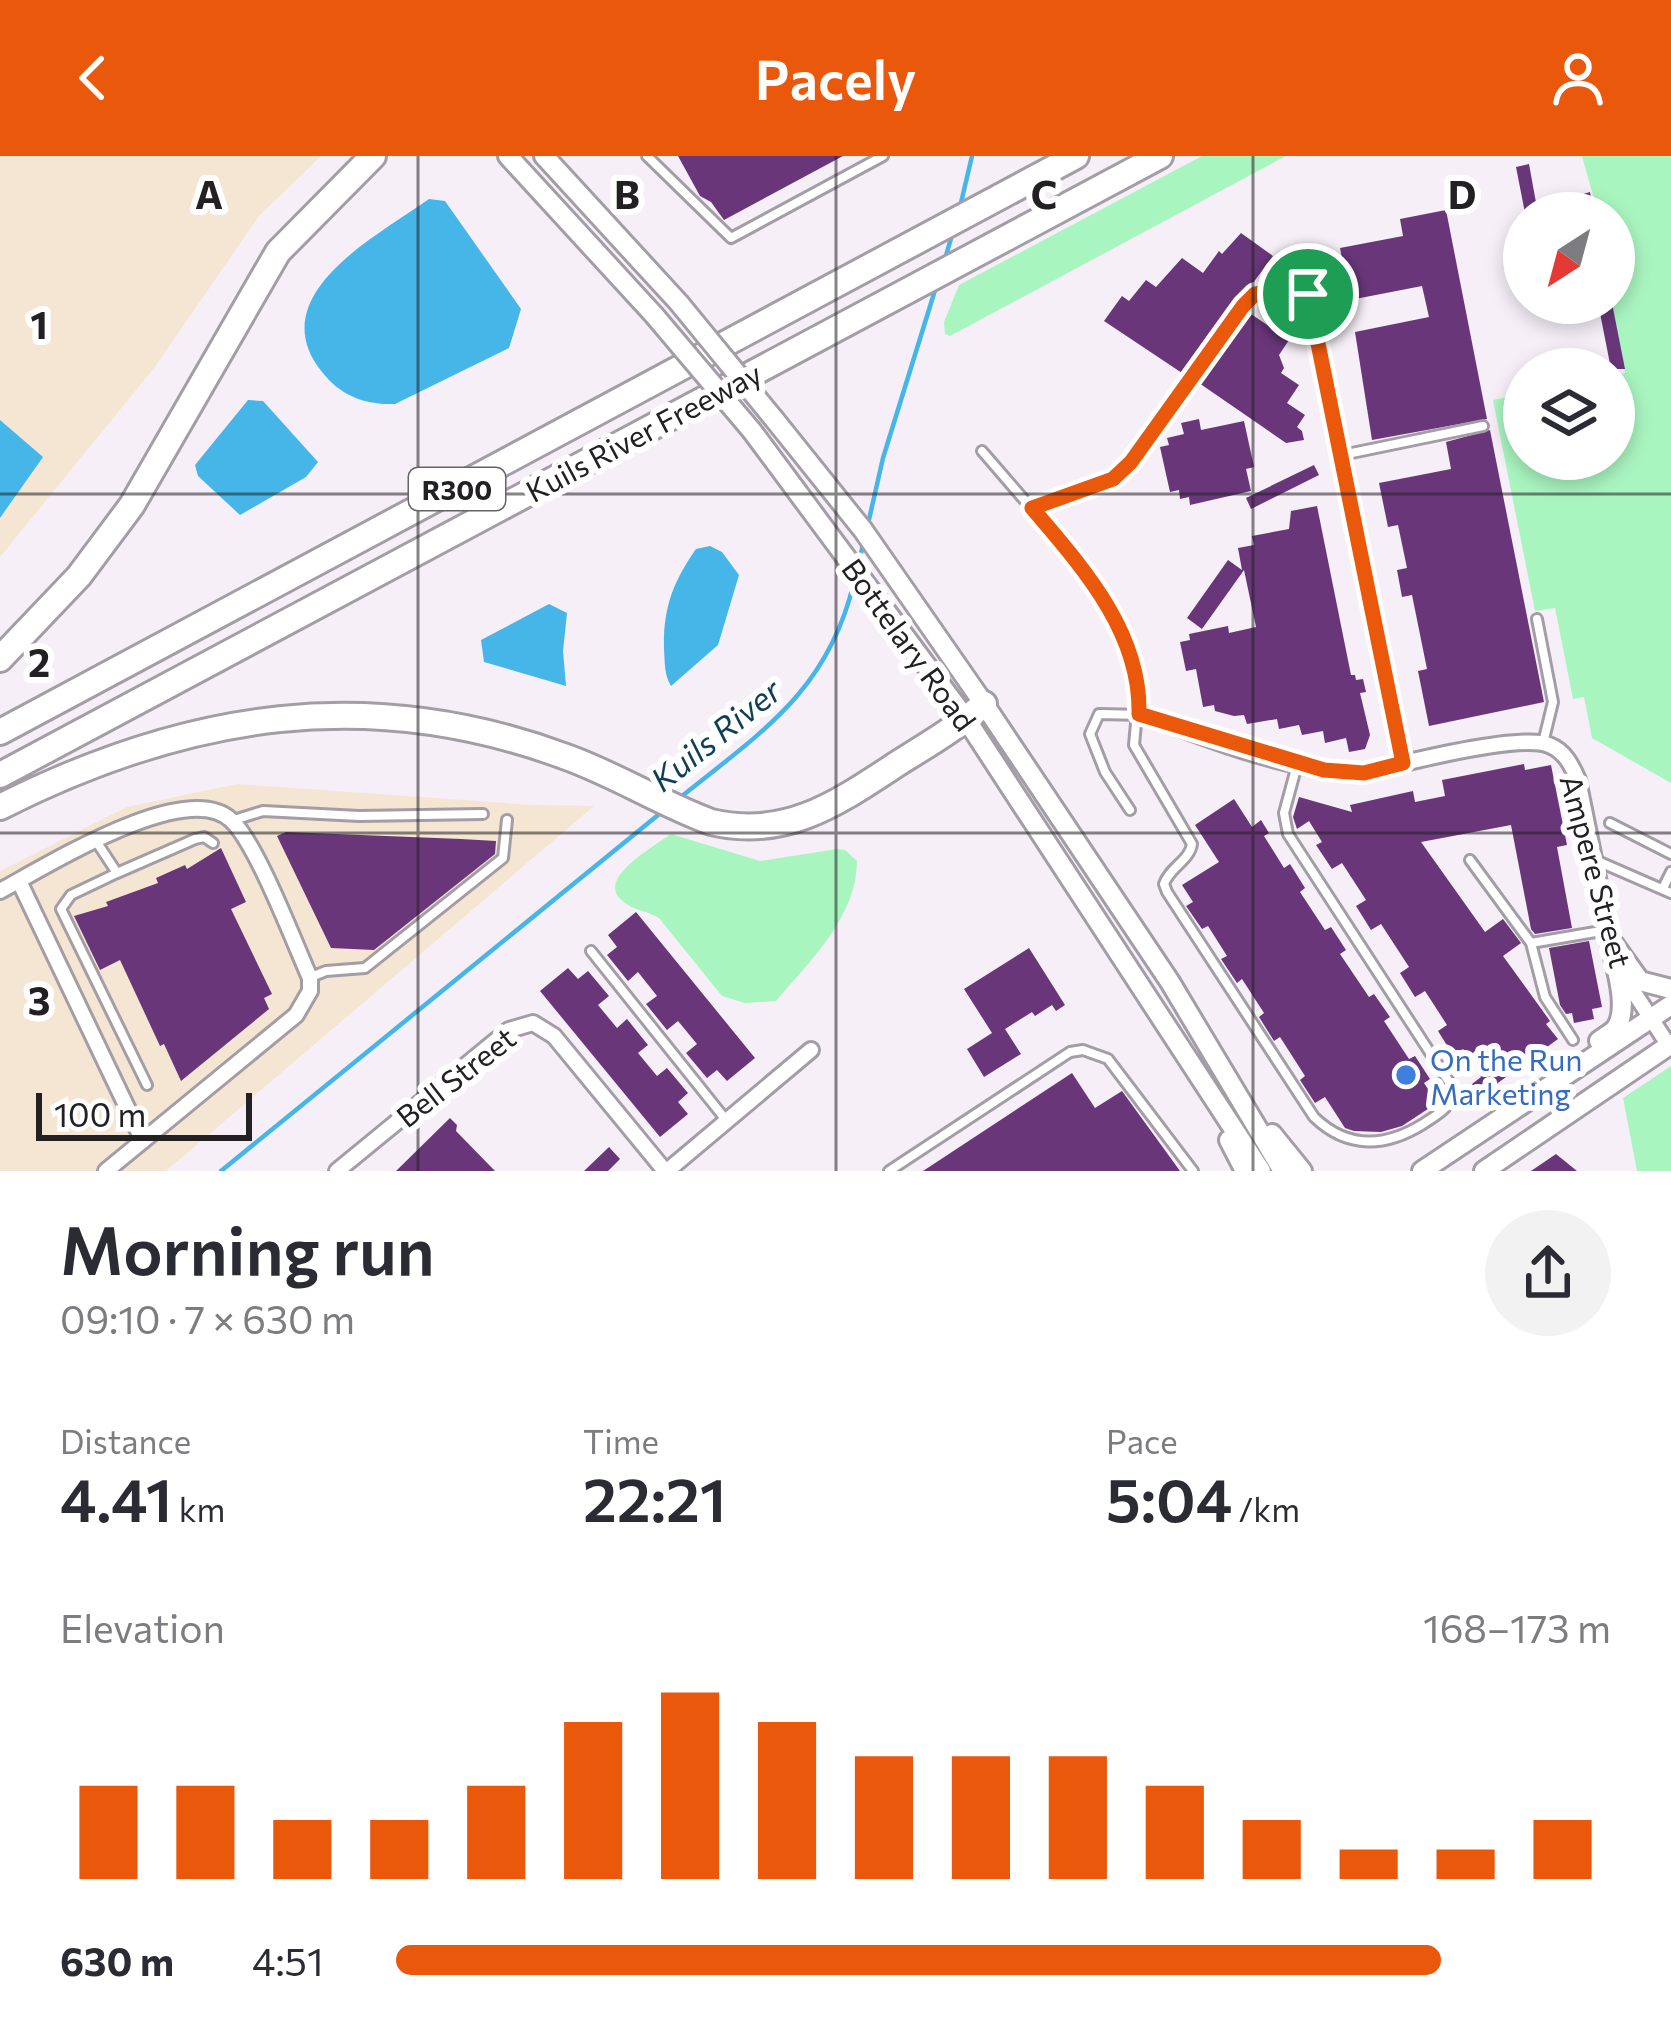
<!DOCTYPE html>
<meta charset="utf-8">
<style>
body{margin:0;font-family:Commissioner,sans-serif;background:#f2f2f3;color:#2b2b33;height:100vh;display:flex;flex-direction:column;font-size:45px;white-space:nowrap}
*{box-sizing:border-box;margin:0}
p{font-size:39px;color:#7c7c81}
.icon{flex:none;width:66px;height:66px;fill:none;stroke:currentColor;stroke-width:2;stroke-linecap:round;stroke-linejoin:round}
.map{position:relative;height:1015px;overflow:hidden}
.panel{display:flex;flex-direction:column;background:#fff;flex:1}
.panel>*{flex:none}
.needle{width:78px;rotate:216deg}
.controls{position:absolute;left:1503px;top:36px;display:grid;gap:24px}
.controls a{display:grid;place-items:center;width:132px;height:132px;border-radius:50%;background:#fff;box-shadow:0 6px 18px #0003;font-size:60px}
.scale{position:absolute;left:36px;bottom:30px;width:216px;box-sizing:border-box;padding-left:12px;border:6px solid #222023;border-top:0;font-size:33px;line-height:42px;white-space:nowrap;color:#222023;-webkit-text-stroke:9px #fff;paint-order:stroke}
.pin{position:absolute;display:grid;place-items:center;width:102px;height:102px;color:#fff;margin:-51px;border:6px solid #fff;border-radius:50%;box-shadow:0 3px 12px #0007}
.round{display:grid;place-items:center;flex:none;width:126px;height:126px;border-radius:63px;background:#f2f2f3}
.headline{display:flex;align-items:center;justify-content:space-between;height:204px;padding:0 60px}
h1{font-size:66px;font-weight:600;line-height:90px}
.metrics{display:grid;grid-template-columns:repeat(3,1fr);gap:18px;height:204px;padding:12px 60px}
.metrics div{display:grid;align-content:center}
.metrics b{font-size:60px;font-weight:600}
.metrics small{font-size:33px;font-weight:400}
.metrics p{font-size:33px}
.chart{height:336px;padding:24px 60px}
.chart p{display:flex;justify-content:space-between}
.chart svg{width:100%;height:216px;margin-top:12px;stroke:#ea580c;stroke-width:6}
ul{padding:0 60px;list-style:none;font-size:39px}
li{display:grid;grid-template-columns:192px 144px 1fr;align-items:center;height:90px}
li i{height:30px;border-radius:15px;background:#ea580c}
header{display:flex;justify-content:space-between;align-items:center;height:156px;padding:0 60px;background:#ea580c;color:#fff;font-size:54px;font-weight:600}
.map>svg:first-child{display:block}
.industrial{fill:#f4e6d3}
.green{fill:#a9f5bf}
.water{fill:#46b5e7}
.lines{fill:none;stroke-linecap:round;stroke-linejoin:round}
.stream{stroke:#46b5e7;stroke-width:4.5}
.building{fill:#69367a}
.service-casing{stroke:#a39da5;stroke-width:14}
.minor-casing{stroke:#a39da5;stroke-width:20}
.secondary-casing{stroke:#a39da5;stroke-width:24}
.motorway-casing{stroke:#a39da5;stroke-width:30}
.service{stroke:#fff;stroke-width:8}
.minor{stroke:#fff;stroke-width:14}
.secondary{stroke:#fff;stroke-width:18}
.motorway{stroke:#fff;stroke-width:24}
.secondary-bridge-casing{stroke:#a39da5;stroke-width:24;stroke-linecap:butt}
.secondary-bridge{stroke:#fff;stroke-width:18}
.route-casing{stroke:#fff;stroke-width:24}
.route{stroke:#ea580c;stroke-width:15}
.grid{fill:none;stroke:#222023;stroke-width:3;stroke-opacity:0.55}
.shop-dot{fill:#3f7fe0;stroke:#fff;stroke-width:4.5}
.labels{text-anchor:middle;dominant-baseline:central;stroke-width:12;stroke-linejoin:round;paint-order:stroke}
.shield{fill:#fff;stroke:#646365;stroke-width:3}
.shield-label{font-size:27px;font-weight:bold;fill:#222023}
.street-label{font-size:30px;fill:#222023;stroke:#fff}
.shop-label{font-size:30px;fill:#366cbe;stroke:#fff;text-anchor:start}
.water-label{font-size:33px;font-style:italic;fill:#103f54;stroke:#fff}
.grid-label{font-size:39px;text-anchor:middle;font-weight:bold;fill:#222023;stroke:#fff;stroke-width:12;stroke-linejoin:round;paint-order:stroke}
</style>
<header><svg class="icon" aria-label="back" viewBox="0 0 24 24"><path d="M15 5l-7 7 7 7"/></svg>Pacely<svg class="icon" aria-label="person" viewBox="0 0 24 24"><circle cx="12" cy="8" r="4"/><path d="M4 21q1-7 8-7t8 7"/></svg></header>
<div class="map">
<svg width="1671" height="1015" viewBox="0 0 1671 1015">
<rect width="100%" height="100%" fill="#f6eff8"/>
<path class="industrial" d="M 0,0 L 321,0 L 259,60 L 154,212 L 0,401 Z
M 237,628 L 533,649 L 594,650 L 166,1015 L 0,1015 L 0,715 L 127,651 Z"/>
<path class="green" d="M 1202,0 L 1286,0 L 950,180 L 945,178 L 944,166 L 959,129 Z
M 1582,0 L 1671,0 L 1671,627 L 1592,582 L 1584,541 L 1573,543 L 1555,452 L 1535,455 L 1493,244 L 1524,238 L 1524,303 L 1614,303 L 1614,220 L 1625,217 L 1612,147 L 1614,57 L 1598,57 Z
M 671,678 L 760,705 L 837,693 L 845,694 L 857,705 C 857,761 809,806 776,845 L 745,847 L 722,840 L 659,762 C 648,755 633,754 624,746 C 592,724 655,690 671,678 Z
M 1671,910 L 1671,1015 L 1637,1015 L 1623,942 Z"/>
<path class="water" d="M 429,43 L 445,45 L 521,153 L 509,192 L 395,248 C 365,249 341,240 322,216 C 260,139 379,79 429,43 Z
M 248,244 L 263,245 L 318,306 L 306,321 L 240,359 L 198,320 L 195,309 Z
M 0,264 L 43,301 L 0,362 Z
M 710,390 L 722,396 L 739,419 L 718,489 L 671,530 C 664,518 665,507 664,493 C 663,452 673,426 696,393 Z
M 549,448 L 567,457 L 563,495 L 566,530 L 484,506 L 481,484 Z"/>
<g class="lines">
<path class="stream" d="M 960,51 L 972,0
M 945,103 L 952,79
M 868,368 L 883,302 L 936,131
M 858,409 L 864,385
M 677,644 C 760,577 828,536 854,426
M 221,1015 L 663,655"/>
</g>
<path class="building" d="M 678,0 L 843,0 L 724,64 L 711,46 L 700,40 Z
M 1529,8 L 1537,52 L 1590,36 L 1594,57 L 1525,57 L 1516,11 Z
M 1446,54 L 1487,263 L 1372,284 L 1355,176 L 1429,161 L 1422,130 L 1350,144 L 1340,92 L 1403,80 L 1400,63 Z
M 1241,77 L 1273,100 L 1185,219 L 1104,165 L 1122,140 L 1129,145 L 1146,124 L 1156,131 L 1182,102 L 1203,117 L 1219,95 L 1222,98 Z
M 1598,147 L 1612,147 L 1625,213 L 1611,213 Z
M 1251,158 L 1289,184 L 1279,199 L 1284,212 L 1281,217 L 1299,229 L 1287,247 L 1305,259 L 1297,271 L 1302,275 L 1304,284 L 1286,287 L 1199,227 Z
M 1199,263 L 1201,274 L 1244,265 L 1254,311 L 1246,313 L 1251,335 L 1190,349 L 1189,341 L 1180,343 L 1179,334 L 1170,336 L 1160,291 L 1169,289 L 1167,282 L 1184,278 L 1181,267 Z
M 1490,274 L 1544,546 L 1429,570 L 1418,515 L 1427,513 L 1412,439 L 1402,441 L 1397,414 L 1407,412 L 1398,369 L 1388,371 L 1379,327 L 1451,313 L 1446,286 Z
M 1314,309 L 1319,319 L 1251,353 L 1246,342 Z
M 1317,350 L 1351,519 L 1355,519 L 1356,524 L 1363,523 L 1366,536 L 1360,537 L 1370,579 L 1365,593 L 1349,596 L 1346,582 L 1325,587 L 1323,575 L 1302,579 L 1299,569 L 1279,573 L 1277,563 L 1247,568 L 1244,559 L 1234,560 L 1215,555 L 1214,549 L 1203,551 L 1196,513 L 1186,515 L 1180,486 L 1190,484 L 1189,478 L 1228,470 L 1229,477 L 1256,471 L 1244,414 L 1202,473 L 1187,462 L 1228,404 L 1242,414 L 1238,392 L 1254,389 L 1252,380 L 1289,373 L 1291,355 Z
M 1524,608 L 1525,614 L 1551,609 L 1567,689 L 1557,691 L 1572,772 L 1535,778 L 1531,773 L 1511,669 L 1421,686 L 1485,776 L 1503,763 L 1521,787 L 1503,800 L 1550,865 L 1546,868 L 1558,883 L 1480,940 L 1472,928 L 1481,921 L 1463,893 L 1453,899 L 1438,875 L 1447,869 L 1425,835 L 1415,841 L 1400,817 L 1409,811 L 1381,768 L 1371,774 L 1356,750 L 1366,744 L 1342,707 L 1332,713 L 1316,689 L 1322,686 L 1309,665 L 1297,673 L 1293,661 L 1299,641 L 1352,656 L 1350,649 L 1413,635 L 1415,646 L 1445,640 L 1442,624 Z
M 1234,643 L 1252,671 L 1261,664 L 1269,677 L 1264,680 L 1284,712 L 1290,708 L 1305,732 L 1300,736 L 1325,774 L 1331,771 L 1346,794 L 1340,798 L 1369,841 L 1374,838 L 1390,861 L 1384,865 L 1409,903 L 1415,900 L 1430,923 L 1424,927 L 1437,947 L 1402,970 L 1381,976 L 1354,975 L 1345,972 L 1325,941 L 1315,947 L 1300,924 L 1305,920 L 1280,881 L 1274,885 L 1259,861 L 1264,857 L 1242,823 L 1237,827 L 1221,803 L 1227,800 L 1208,770 L 1202,773 L 1186,750 L 1193,746 L 1182,729 L 1219,706 L 1195,669 Z
M 286,676 L 461,683 L 496,685 L 495,698 L 374,794 L 331,792 L 277,680 Z
M 221,692 L 246,746 L 231,753 L 272,838 L 264,842 L 269,853 L 181,925 L 164,888 L 160,890 L 120,804 L 100,814 L 74,760 L 108,750 L 106,746 L 158,727 L 156,722 L 185,709 L 187,713 Z
M 636,756 L 755,902 L 727,925 L 717,914 L 707,922 L 686,897 L 697,888 L 678,865 L 667,874 L 646,848 L 657,840 L 638,816 L 628,825 L 607,799 L 617,791 L 608,779 Z
M 1589,785 L 1602,851 L 1592,853 L 1594,863 L 1574,867 L 1572,857 L 1566,858 L 1560,849 L 1549,792 Z
M 1029,792 L 1065,849 L 1056,855 L 1052,849 L 1035,860 L 1032,856 L 1005,873 L 1021,898 L 984,921 L 967,893 L 992,877 L 964,833 Z
M 568,812 L 578,823 L 588,815 L 609,840 L 598,849 L 617,872 L 627,863 L 648,889 L 638,897 L 657,920 L 667,912 L 688,937 L 678,946 L 688,958 L 660,981 L 540,835 Z
M 1072,917 L 1095,952 L 1122,935 L 1180,1015 L 923,1015 Z
M 450,962 L 457,969 L 456,975 L 495,1015 L 396,1015 Z
M 609,991 L 620,1003 L 608,1015 L 584,1015 Z
M 1556,998 L 1577,1015 L 1531,1015 Z"/>
<g class="lines">
<defs>
<path id="service" d="M 647,0 L 731,82 L 883,0
M 982,295 L 1077,405 L 1109,454 L 1135,503 L 1140,525 L 1134,589 L 1192,688 C 1190,704 1169,712 1164,728 L 1167,736 L 1314,961 C 1348,994 1386,991 1423,968 C 1438,958 1452,952 1453,932 L 1288,678 L 1284,657 L 1297,609
M 1342,299 L 1483,270
M 1032,352 L 1113,323 L 1131,306 L 1255,138 L 1306,138
M 1537,463 L 1553,546 L 1543,587
M 1130,654 L 1105,616 L 1090,578 L 1099,558 L 1144,559
M 234,664 L 263,655 L 359,660 L 483,658
M 1610,667 L 1671,698
M 96,685 L 117,717 L 71,739 L 61,753 L 147,929
M 1470,704 L 1531,787 L 1607,774
M 1595,704 L 1671,737
M 117,717 L 195,683 L 204,681 L 213,687
M 1663,732 L 1671,716
M 1531,787 L 1545,841 L 1573,884
M 591,795 L 726,964
M 311,821 L 326,815 L 365,812 L 503,702 L 507,664
M 889,1015 L 1070,896 L 1083,894 L 1108,903 L 1193,1015"/>
<path id="minor" d="M 1303,114 L 1403,607
M 1148,560 C 1215,586 1292,616 1364,617 C 1399,608 1519,577 1549,589 C 1565,595 1572,610 1578,624 L 1612,791
M 19,725 L 143,985
M 0,735 C 45,711 186,622 231,664 C 256,686 294,786 310,822 L 310,835 L 296,859 L 106,1015
M 1622,818 L 1669,890
M 337,1015 L 509,874 L 533,867 L 554,880 L 665,1015
M 667,1015 L 811,894"/>
<path id="secondary" d="M 508,0 L 654,159
M 544,0 L 679,147
M 774,263 L 863,374 L 984,548 L 1170,826 L 1283,1015
M 752,275 L 966,563 L 1261,1015
M 1612,786 L 1640,825 L 1671,833
M 1599,885 C 1605,880 1612,877 1616,872 C 1630,852 1615,809 1611,788
M 1272,978 L 1302,1015
M 1229,984 L 1245,1015
M 1422,1015 L 1671,849
M 1484,1015 L 1671,888"/>
<path id="motorway" d="M 0,503 L 79,420 L 132,349 L 278,96 L 373,0
M 0,576 L 1076,0
M 0,619 L 1160,0
M 0,651 C 186,557 370,527 569,602 C 618,620 662,648 711,666 C 787,684 839,646 900,606 C 929,588 959,570 984,548"/>
</defs>
<use href="#service" class="service-casing"/>
<use href="#minor" class="minor-casing"/>
<use href="#secondary" class="secondary-casing"/>
<use href="#motorway" class="motorway-casing"/>
<use href="#service" class="service"/>
<use href="#minor" class="minor"/>
<use href="#secondary" class="secondary"/>
<use href="#motorway" class="motorway"/>
<defs>
<path id="secondary-bridge" d="M 679,147 L 774,263
M 654,159 L 752,275"/>
</defs>
<use href="#secondary-bridge" class="secondary-bridge-casing"/>
<use href="#secondary-bridge" class="secondary-bridge"/>
</g>
<g class="lines">
<defs>
<path id="route" d="M 1271,135 L 1308,138 L 1403,607 L 1364,617 L 1324,614 L 1139,558 C 1141,476 1083,412 1032,352 L 1113,323 L 1131,306 L 1243,150 L 1255,138 Z"/>
</defs>
<use href="#route" class="route-casing"/>
<use href="#route" class="route"/>
</g>
<path class="grid" d="M 418,0 L 418,1015M 836,0 L 836,1015M 1253,0 L 1253,1015M 0,338 L 1671,338M 0,677 L 1671,677"/>
<circle class="shop-dot" cx="1406" cy="919" r="12"/>
<g class="labels">
<rect class="shield" x="409" y="312" width="96" height="42" rx="9"/>
<g class="shield-label">
<text x="457" y="333">R300</text>
</g>
<g class="street-label">
<text transform="translate(643 275) rotate(-28)">Kuils River Freeway</text>
<text transform="translate(910 488) rotate(54)">Bottelary Road</text>
<text transform="translate(1597 715) rotate(75)">Ampere Street</text>
<text transform="translate(455 920) rotate(-38)">Bell Street</text>
</g>
<g class="shop-label">
<text x="1430" y="902">On the Run<tspan x="1430" dy="34">Marketing</tspan></text>
</g>
<g class="water-label">
<text transform="translate(715 578) rotate(-39)">Kuils River</text>
</g>
</g>
<g class="grid-label">
<text x="209" y="53">A</text>
<text x="627" y="53">B</text>
<text x="1044" y="53">C</text>
<text x="1462" y="53">D</text>
<text x="39" y="183">1</text>
<text x="39" y="521">2</text>
<text x="39" y="859">3</text>
</g>
</svg>
<div class="controls">
<a><svg class="needle" viewBox="-14 -14 28 28"><path d="M0-13l5 13h-10z" fill="#e53935"/><path d="M0 13l5-13h-10z" fill="#7c7c81"/></svg></a>
<a><svg class="icon" aria-label="layers" viewBox="0 0 24 24"><path d="M12 4l9 5-9 5-9-5zM3 14l9 5 9-5"/></svg></a>
</div>
<div class="scale">100 m</div>
<div class="pin" style="left:1308px;top:138px;background:#1e9e55"><svg class="icon" aria-label="arrive" viewBox="0 0 24 24"><path d="M6 21V4h12l-3 4 3 4H6"/></svg></div>
</div>
<section class="panel">
<div class="headline"><div><h1>Morning run</h1><p>09:10 · 7 × 630 m</p></div><a class="round"><svg class="icon" aria-label="share" viewBox="0 0 24 24"><path d="M12 15V3M7 8l5-5 5 5M5 13v7h14v-7"/></svg></a></div>
<div class="metrics">
<div><p>Distance</p><b>4.41<small> km</small></b></div>
<div><p>Time</p><b>22:21</b></div>
<div><p>Pace</p><b>5:04<small> /km</small></b></div>
</div>
<div class="chart"><p><span>Elevation</span>168–173 m</p>
<svg viewBox="0 0 160 44" preserveAspectRatio="none"><path d="M5 44V25M15 44V25M25 44V32M35 44V32M45 44V25M55 44V12M65 44V6M75 44V12M85 44V19M95 44V19M105 44V19M115 44V25M125 44V32M135 44V38M145 44V38M155 44V32"/></svg>
</div>
<ul>
<li><b>630 m</b>4:51<i style="width:86%"></i></li>
</ul>
</section>
